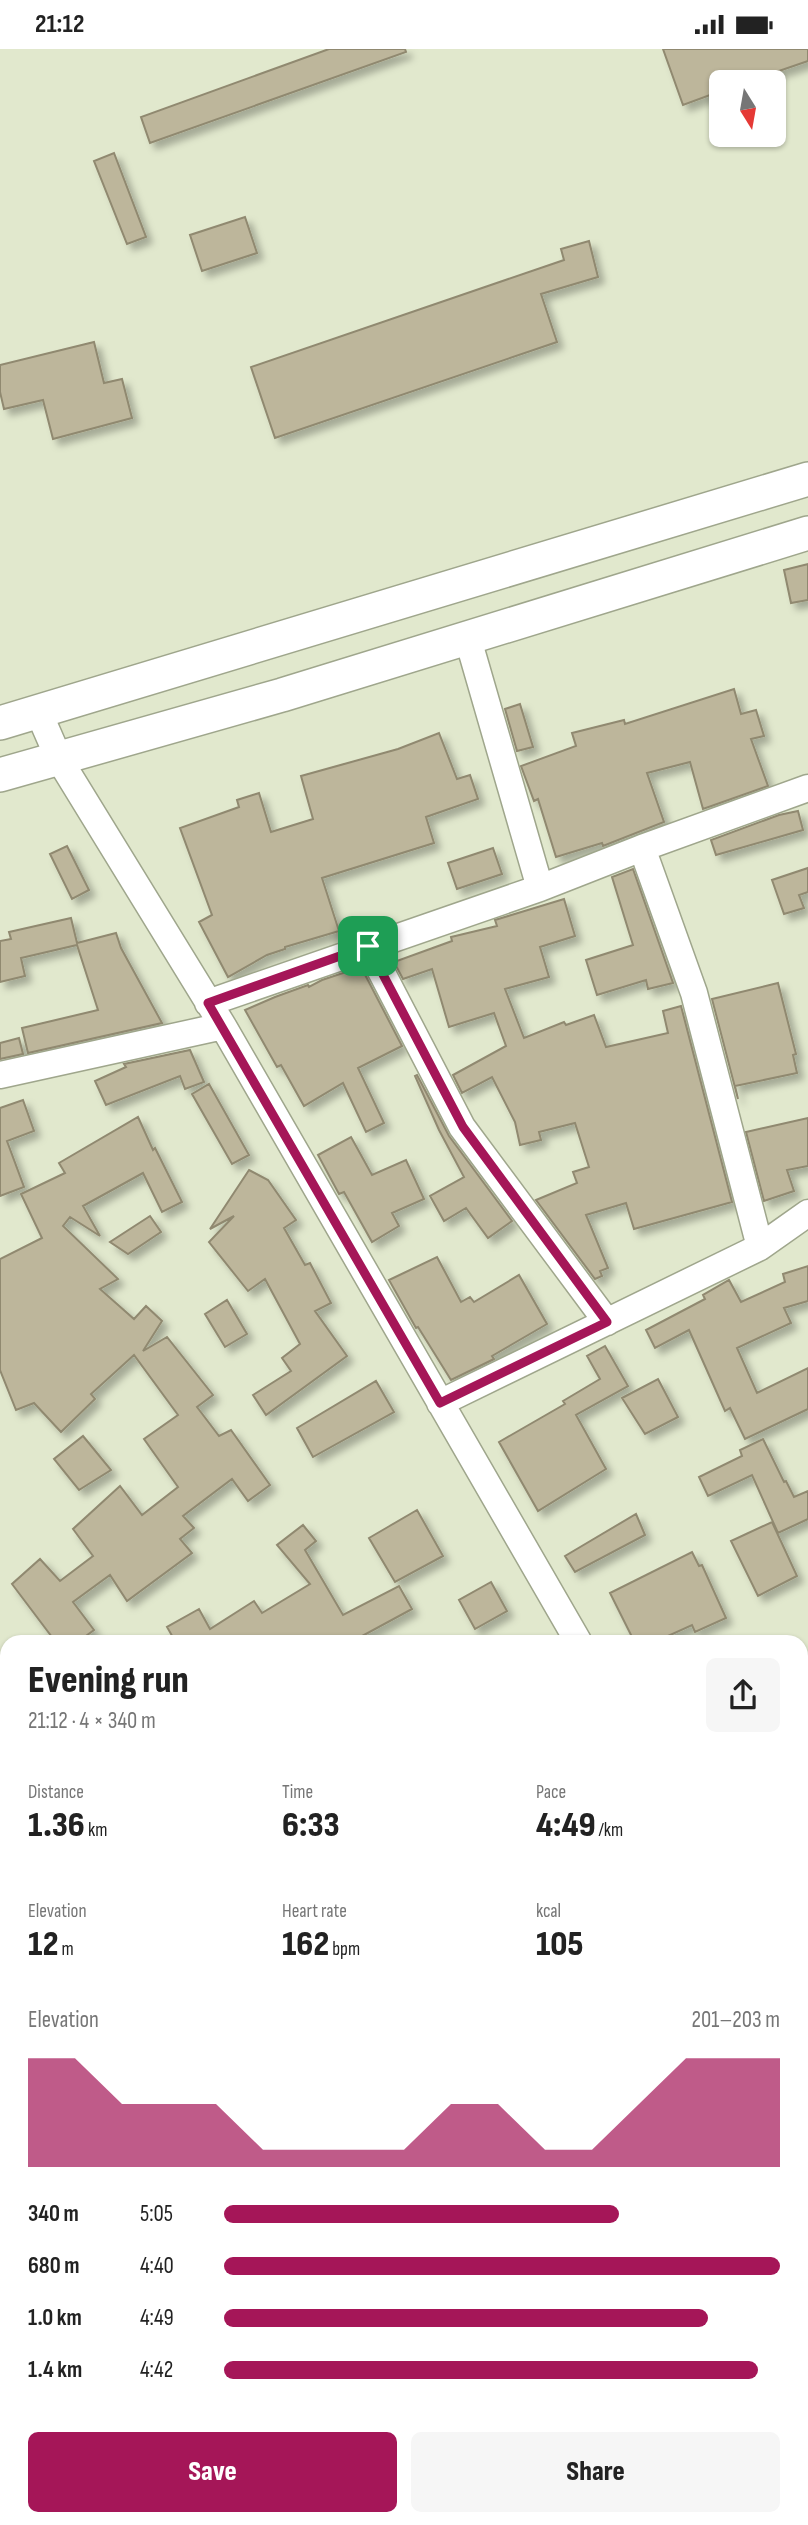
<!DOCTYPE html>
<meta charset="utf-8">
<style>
body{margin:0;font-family:"Sofia Sans Condensed",sans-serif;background:#f6f6f6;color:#222;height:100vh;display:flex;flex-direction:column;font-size:26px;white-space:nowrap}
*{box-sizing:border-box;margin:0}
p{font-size:23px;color:#767676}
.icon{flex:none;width:38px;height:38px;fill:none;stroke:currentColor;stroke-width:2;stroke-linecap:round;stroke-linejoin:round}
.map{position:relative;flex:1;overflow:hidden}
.sheet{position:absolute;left:0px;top:1586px;width:808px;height:891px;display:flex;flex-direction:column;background:#fff;border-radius:21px 21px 0 0;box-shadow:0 2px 5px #0004}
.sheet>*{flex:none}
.needle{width:46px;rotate:169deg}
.controls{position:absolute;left:709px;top:21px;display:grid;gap:14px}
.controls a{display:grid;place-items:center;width:77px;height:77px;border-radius:10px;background:#fff;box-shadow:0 2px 5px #0004;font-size:35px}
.pin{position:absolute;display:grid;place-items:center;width:60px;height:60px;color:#fff;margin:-30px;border-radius:14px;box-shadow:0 4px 10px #0006}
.round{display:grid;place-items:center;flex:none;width:74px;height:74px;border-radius:10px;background:#f6f6f6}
.headline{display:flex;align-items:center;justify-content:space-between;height:119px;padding:0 28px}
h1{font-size:38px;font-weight:800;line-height:52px}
.figures{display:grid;grid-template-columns:repeat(3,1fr);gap:10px;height:119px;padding:7px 28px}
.figures div{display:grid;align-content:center}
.figures b{font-size:35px;font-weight:800}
.figures small{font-size:19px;font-weight:400}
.figures p{font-size:19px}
.chart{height:196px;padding:14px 28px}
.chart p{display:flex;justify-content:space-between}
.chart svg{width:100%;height:126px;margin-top:7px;fill:#a51658;opacity:.7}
.action{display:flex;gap:14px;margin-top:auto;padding:14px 28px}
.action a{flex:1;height:80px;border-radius:10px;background:#a51658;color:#fff;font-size:28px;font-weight:800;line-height:80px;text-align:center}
.action a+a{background:#f6f6f6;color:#222}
ul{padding:0 28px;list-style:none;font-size:23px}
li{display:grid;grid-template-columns:112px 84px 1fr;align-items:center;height:52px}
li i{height:18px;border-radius:9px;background:#a51658}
.status{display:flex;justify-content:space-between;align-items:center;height:49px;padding:0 35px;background:#fff;direction:ltr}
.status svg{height:19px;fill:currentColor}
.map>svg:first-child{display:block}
.building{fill:#bdb69b;stroke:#908970;stroke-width:2;filter:url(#shadow)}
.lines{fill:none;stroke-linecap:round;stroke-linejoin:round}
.minor-casing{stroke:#9fa68c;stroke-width:29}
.tertiary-casing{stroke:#9fa68c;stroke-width:36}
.minor{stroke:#fff;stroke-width:26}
.tertiary{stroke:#fff;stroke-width:33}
.route-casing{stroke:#fff;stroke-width:14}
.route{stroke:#a51658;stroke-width:9}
</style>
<div class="status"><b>21:12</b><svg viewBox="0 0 49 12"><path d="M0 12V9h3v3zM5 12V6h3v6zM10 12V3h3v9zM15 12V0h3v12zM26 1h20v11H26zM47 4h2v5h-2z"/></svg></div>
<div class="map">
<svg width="808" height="2476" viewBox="0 0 808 2476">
<defs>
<filter id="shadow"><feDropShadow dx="6" dy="6" stdDeviation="3.5" flood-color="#0004"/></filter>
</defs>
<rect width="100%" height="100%" fill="#e1e8cd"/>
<path class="building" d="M 329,0 L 405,0 L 406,3 L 150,94 L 141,68 Z
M 663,0 L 808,0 L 808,12 L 747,33 L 721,33 L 721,42 L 683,56 Z
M 114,104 L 146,188 L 127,195 L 94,112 Z
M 245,168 L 257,204 L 202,222 L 190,186 Z
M 589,192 L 598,228 L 541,245 L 557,293 L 275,389 L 251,318 L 564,211 L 561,200 Z
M 94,293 L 104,334 L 122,330 L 132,369 L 53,390 L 43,351 L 4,360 L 0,343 L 0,316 Z
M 808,515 L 808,551 L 791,554 L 784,521 Z
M 734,640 L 741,665 L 756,661 L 764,687 L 751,690 L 768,737 L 703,760 L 690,713 L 647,724 L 664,773 L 603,797 L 602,794 L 556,808 L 538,750 L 534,752 L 521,717 L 576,697 L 572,684 L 624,671 L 625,675 Z
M 520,655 L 533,698 L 517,702 L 505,660 Z
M 439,684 L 457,730 L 470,726 L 478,750 L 426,768 L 434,794 L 322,829 L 339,882 L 285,898 L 285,900 L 267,906 L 228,928 L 199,873 L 212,866 L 180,779 L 239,758 L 237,751 L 259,744 L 271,783 L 313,770 L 301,727 L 398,700 Z
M 798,762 L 803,781 L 716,806 L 711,791 L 779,766 Z
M 67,797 L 89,841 L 72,850 L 50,805 Z
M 493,799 L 502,825 L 457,840 L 448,814 Z
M 808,819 L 808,843 L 799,846 L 804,859 L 784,865 L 772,831 Z
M 633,820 L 673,934 L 648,940 L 646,931 L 597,946 L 586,911 L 633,896 L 612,828 Z
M 564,850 L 575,887 L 540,898 L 549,928 L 505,940 L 524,989 L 564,973 L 566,976 L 594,966 L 606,998 L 668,984 L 663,962 L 681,957 L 732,1153 L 634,1180 L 626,1154 L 586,1166 L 608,1219 L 600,1222 L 602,1227 L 595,1230 L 536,1151 L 577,1134 L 573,1123 L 589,1118 L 575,1074 L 539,1083 L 541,1091 L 520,1096 L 515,1073 L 492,1028 L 462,1044 L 453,1026 L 506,997 L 494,964 L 449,978 L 432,920 L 403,930 L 394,913 L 452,892 L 451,888 L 497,877 L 495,871 Z
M 71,869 L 77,894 L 116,884 L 121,899 L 162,974 L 28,1004 L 22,979 L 98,961 L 77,896 L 21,909 L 25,927 L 0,933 L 0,892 L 11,890 L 9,883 Z
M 361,918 L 402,997 L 358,1019 L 384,1074 L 366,1083 L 343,1034 L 304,1057 L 281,1016 L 277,1018 L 245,961 L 275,948 L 308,936 L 309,938 L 322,931 Z
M 778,934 L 796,1005 L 793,1006 L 797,1024 L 735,1037 L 738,1050 L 712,950 Z
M 19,989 L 23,1005 L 0,1010 L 0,994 Z
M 190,1001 L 204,1033 L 185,1040 L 180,1027 L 106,1056 L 95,1032 L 126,1018 L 124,1015 Z
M 417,1026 L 449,1087 L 512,1172 L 488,1189 L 466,1159 L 444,1172 L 430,1147 L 464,1128 L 439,1081 L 415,1027 Z
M 209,1035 L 249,1106 L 232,1115 L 192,1045 Z
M 23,1051 L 34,1082 L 7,1092 L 24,1138 L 0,1147 L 0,1059 Z
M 138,1068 L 153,1101 L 155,1099 L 182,1153 L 162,1163 L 143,1124 L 83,1157 L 100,1187 L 70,1168 L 63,1177 L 118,1230 L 100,1240 L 134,1270 L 146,1257 L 162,1272 L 143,1302 L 167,1288 L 213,1346 L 197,1358 L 219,1387 L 231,1381 L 270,1436 L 248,1452 L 232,1430 L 183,1467 L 194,1479 L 180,1490 L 192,1504 L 127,1552 L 110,1526 L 73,1553 L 94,1581 L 79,1592 L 55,1592 L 12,1535 L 40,1510 L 60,1532 L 93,1507 L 73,1480 L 120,1437 L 142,1466 L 178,1438 L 144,1390 L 178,1366 L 134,1306 L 91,1345 L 95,1350 L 61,1383 L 34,1354 L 16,1361 L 0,1321 L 0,1210 L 42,1189 L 21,1145 L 65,1124 L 59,1114 Z
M 808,1069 L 808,1117 L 787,1121 L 794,1142 L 764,1152 L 746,1083 Z
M 351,1088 L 372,1126 L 406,1111 L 424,1150 L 392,1164 L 399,1177 L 372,1193 L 344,1143 L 339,1145 L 318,1106 Z
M 249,1121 L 268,1131 L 296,1171 L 284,1179 L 305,1216 L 310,1214 L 331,1254 L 315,1262 L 347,1307 L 266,1366 L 253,1346 L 291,1322 L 282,1309 L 300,1295 L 265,1230 L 248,1242 L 209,1193 L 234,1167 L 210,1180 Z
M 150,1167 L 161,1183 L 128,1205 L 110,1193 Z
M 437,1208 L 461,1253 L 470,1248 L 474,1253 L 519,1226 L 547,1275 L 492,1307 L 494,1310 L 492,1311 L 451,1331 L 418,1278 L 416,1279 L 389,1231 Z
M 808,1217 L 808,1252 L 784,1259 L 791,1274 L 737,1299 L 757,1344 L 808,1319 L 808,1360 L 745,1390 L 730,1359 L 725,1362 L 689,1281 L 655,1299 L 646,1281 L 705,1250 L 703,1246 L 729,1231 L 741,1253 L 785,1233 L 783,1225 Z
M 227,1251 L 247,1285 L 225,1298 L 205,1265 Z
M 605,1297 L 628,1337 L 576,1366 L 606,1420 L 538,1462 L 499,1393 L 565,1355 L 563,1352 L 600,1330 L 587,1307 Z
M 658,1330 L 678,1368 L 645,1385 L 622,1349 Z
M 376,1332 L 394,1363 L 313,1408 L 297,1379 Z
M 83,1387 L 111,1421 L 79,1441 L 54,1410 Z
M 763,1390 L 784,1433 L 786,1432 L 794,1448 L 808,1442 L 808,1470 L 778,1484 L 752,1426 L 708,1447 L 699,1428 L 742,1407 L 740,1401 Z
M 417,1461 L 443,1507 L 395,1533 L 369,1489 Z
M 636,1465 L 645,1486 L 575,1523 L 565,1507 Z
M 772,1473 L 797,1527 L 758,1547 L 731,1492 Z
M 303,1476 L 316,1492 L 305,1501 L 343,1566 L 399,1537 L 412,1560 L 353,1592 L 175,1592 L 167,1578 L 199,1560 L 210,1580 L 254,1552 L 262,1564 L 310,1535 L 277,1496 Z
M 692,1503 L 699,1517 L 702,1516 L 726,1569 L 695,1583 L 692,1576 L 657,1592 L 634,1592 L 610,1544 Z
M 491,1533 L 507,1562 L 475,1580 L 459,1551 Z"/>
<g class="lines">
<defs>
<path id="minor" d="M 468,590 L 540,839
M 39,664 L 59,710 L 223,977 L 578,1592
M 642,799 L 694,944 L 760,1198
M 368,897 L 462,1078 L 607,1273
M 208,954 L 540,839 L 642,799 L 808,739
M 0,1026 L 223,977
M 440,1354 L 760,1198 L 808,1164
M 802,1980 L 808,1992
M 0,2051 L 7,2056
M 489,2469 L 495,2476
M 0,2474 L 2,2476"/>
<path id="tertiary" d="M 0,674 L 808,430
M 0,726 L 282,646 L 808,484"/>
</defs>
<use href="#minor" class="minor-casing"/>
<use href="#tertiary" class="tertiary-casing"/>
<use href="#minor" class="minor"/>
<use href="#tertiary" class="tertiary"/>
</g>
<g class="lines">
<defs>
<path id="route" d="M 368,897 L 463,1078 L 607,1273 L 440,1354 L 208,954 Z"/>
</defs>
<use href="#route" class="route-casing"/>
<use href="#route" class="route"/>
</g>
</svg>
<div class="controls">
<a><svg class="needle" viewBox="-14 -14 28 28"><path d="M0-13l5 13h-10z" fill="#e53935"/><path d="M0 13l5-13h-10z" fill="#767676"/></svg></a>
</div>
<div class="pin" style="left:368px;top:897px;background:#1e9e55"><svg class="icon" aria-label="arrive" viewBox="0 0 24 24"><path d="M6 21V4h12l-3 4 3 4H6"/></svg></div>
<section class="sheet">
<div class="headline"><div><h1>Evening run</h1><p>21:12 · 4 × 340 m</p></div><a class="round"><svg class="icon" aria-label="share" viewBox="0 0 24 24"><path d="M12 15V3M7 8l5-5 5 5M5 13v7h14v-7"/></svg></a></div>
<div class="figures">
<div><p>Distance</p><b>1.36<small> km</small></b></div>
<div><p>Time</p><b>6:33</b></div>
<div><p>Pace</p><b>4:49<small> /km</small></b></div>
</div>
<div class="figures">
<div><p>Elevation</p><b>12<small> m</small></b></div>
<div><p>Heart rate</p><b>162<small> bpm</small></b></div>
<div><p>kcal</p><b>105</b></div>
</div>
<div class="chart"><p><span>Elevation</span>201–203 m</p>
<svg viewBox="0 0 160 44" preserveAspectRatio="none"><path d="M0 44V6L10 6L20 22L30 22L40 22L50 38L60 38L70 38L80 38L90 22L100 22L110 38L120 38L130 22L140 6L150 6L160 6V44z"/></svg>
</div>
<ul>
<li><b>340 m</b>5:05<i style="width:71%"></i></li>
<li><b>680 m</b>4:40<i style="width:100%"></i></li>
<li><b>1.0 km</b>4:49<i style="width:87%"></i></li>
<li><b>1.4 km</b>4:42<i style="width:96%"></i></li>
</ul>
<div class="action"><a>Save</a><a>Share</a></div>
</section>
</div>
